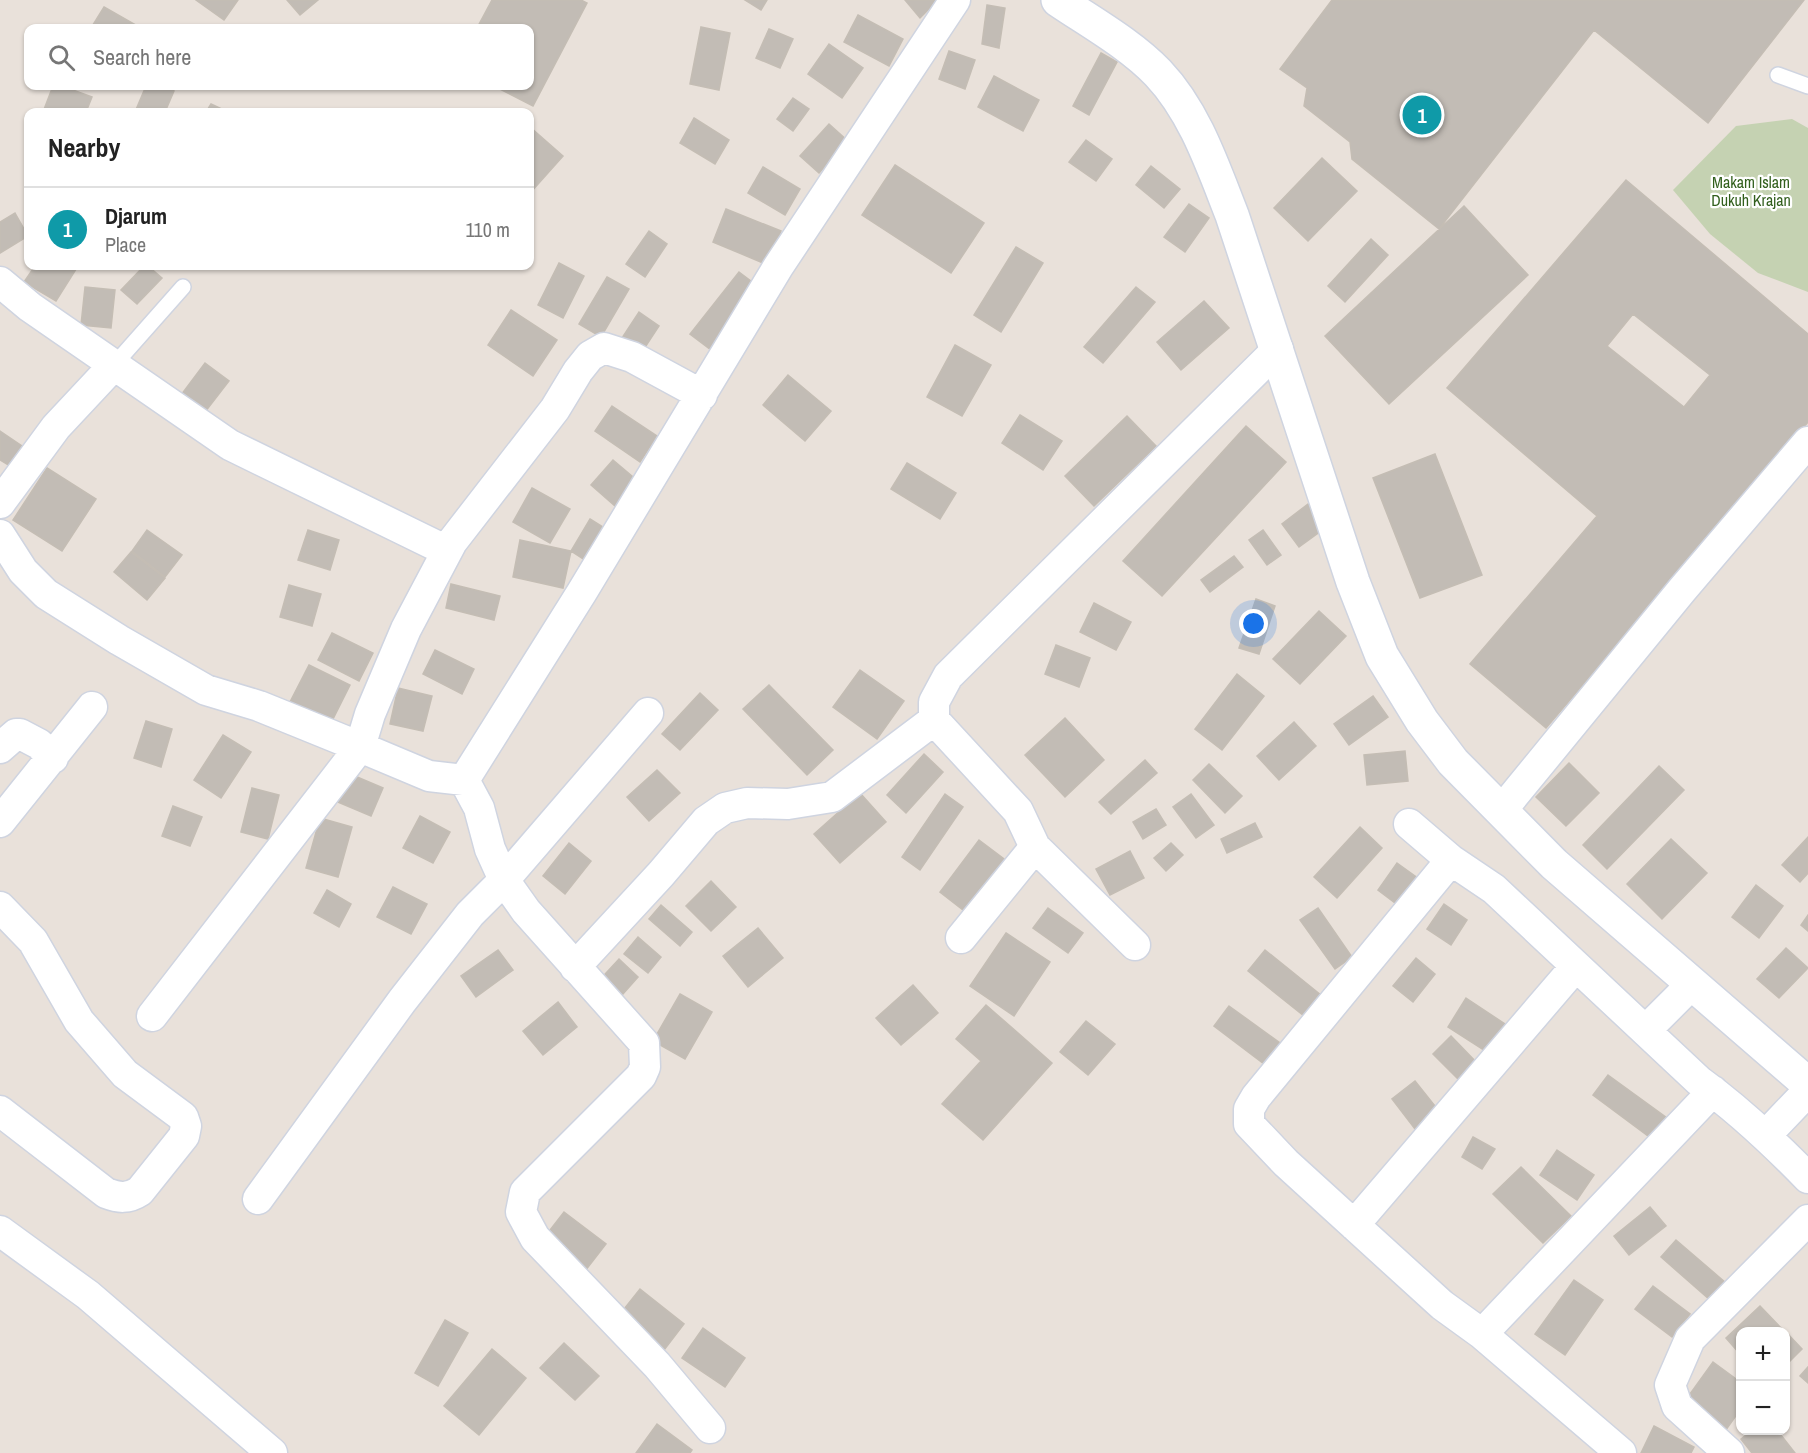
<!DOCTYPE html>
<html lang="en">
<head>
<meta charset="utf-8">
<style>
	body { margin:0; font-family:"Archivo Narrow",sans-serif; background:#f6f6f6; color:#222 }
	.controls { position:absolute; right:18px; bottom:18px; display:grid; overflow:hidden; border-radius:12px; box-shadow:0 2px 4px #0004 }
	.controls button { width:54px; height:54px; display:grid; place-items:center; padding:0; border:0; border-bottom:2px solid #e0e0e0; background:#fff; color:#222; font:30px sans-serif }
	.you { position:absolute; left:1254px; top:624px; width:21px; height:21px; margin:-15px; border:4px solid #fff; border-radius:50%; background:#1a73e8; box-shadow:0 0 0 9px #1a73e833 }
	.badge { display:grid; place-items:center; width:39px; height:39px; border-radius:50%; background:#b45309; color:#fff; font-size:20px; font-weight:700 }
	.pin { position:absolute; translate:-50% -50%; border:3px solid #fff; box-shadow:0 2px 6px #0006 }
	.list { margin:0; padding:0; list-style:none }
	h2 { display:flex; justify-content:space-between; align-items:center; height:78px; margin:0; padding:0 24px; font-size:26px }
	h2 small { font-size:20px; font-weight:400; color:#767676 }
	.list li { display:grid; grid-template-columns:39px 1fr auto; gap:18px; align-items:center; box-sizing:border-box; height:84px; padding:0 24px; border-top:2px solid #e0e0e0 }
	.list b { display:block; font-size:22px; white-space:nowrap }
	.list p { margin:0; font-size:20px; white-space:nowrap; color:#767676 }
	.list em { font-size:20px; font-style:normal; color:#767676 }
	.icon { flex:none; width:33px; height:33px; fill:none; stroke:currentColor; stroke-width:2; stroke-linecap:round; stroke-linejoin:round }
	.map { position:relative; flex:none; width:1808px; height:1453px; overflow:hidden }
	.search { position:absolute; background:#fff; box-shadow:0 2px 4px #0004; left:24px; top:24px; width:510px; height:66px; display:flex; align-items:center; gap:15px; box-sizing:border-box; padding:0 21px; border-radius:12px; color:#767676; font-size:22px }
	.panel { position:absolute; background:#fff; box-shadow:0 2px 4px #0004; left:24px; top:108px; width:510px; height:162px; border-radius:12px }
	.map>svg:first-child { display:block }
	.cemetery { fill:#c5d2b2 }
	.building { fill:#c2bcb5; stroke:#c4bdb4; stroke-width:1.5; fill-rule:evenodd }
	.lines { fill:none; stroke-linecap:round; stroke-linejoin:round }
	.lane-casing { stroke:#cfd4e0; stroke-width:18 }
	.street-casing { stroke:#cfd4e0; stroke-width:33 }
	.secondary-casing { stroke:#cfd4e0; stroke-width:36 }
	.lane { stroke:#fff; stroke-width:15 }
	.street { stroke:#fff; stroke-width:30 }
	.secondary { stroke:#fff; stroke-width:33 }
	.labels { text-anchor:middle; stroke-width:4.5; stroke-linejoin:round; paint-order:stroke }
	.park-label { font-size:16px; fill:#325f1d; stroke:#fff }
</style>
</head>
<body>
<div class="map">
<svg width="1808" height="1453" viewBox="0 0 1808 1453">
	<rect width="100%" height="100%" fill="#e9e1da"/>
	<path class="cemetery" d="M1792,119L1808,128V292L1758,273L1710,234L1673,190L1736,126Z"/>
	<path class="building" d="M196,0H238L224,20Z
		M287,0H318L300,15Z
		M492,0H581L587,3L533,106L494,86H530V28H477Z
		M745,0H767L761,10Z
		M905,0H938L920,18Z
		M1332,0H1804L1708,123L1594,30L1439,229L1352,159L1350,142L1304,106L1307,88L1280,69Z
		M987,5L1005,8L999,48L982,44Z
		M104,7L141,28H91Z
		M858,15L903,39L889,66L844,42Z
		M701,27L730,33L719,90L690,84Z
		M769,29L793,39L780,68L756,58Z
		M829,44L863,68L842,98L808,74Z
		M949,51L975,60L965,89L939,79Z
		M1101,53L1117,62L1089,115L1073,106Z
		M994,76L1039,100L1023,131L978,107Z
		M53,86H62L92,97L86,112H43Z
		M146,86H161L174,91L165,112H135Z
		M793,98L809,109L793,131L777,119Z
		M211,104L228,112H206Z
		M694,118L729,140L715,164L680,143Z
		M829,124L849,142L819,173L800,156Z
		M530,127L563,156L530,193Z
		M1086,140L1112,159L1096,181L1069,162Z
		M1322,158L1357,191L1308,241L1274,208Z
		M895,165L984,223L951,273L862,215Z
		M1151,166L1180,189L1164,208L1136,185Z
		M763,167L800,189L785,215L748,193Z
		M1626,180L1808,334V422L1546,728L1470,664L1597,516L1447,388ZM1633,314L1710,375L1684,407L1607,346Z
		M1189,204L1209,218L1185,252L1164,237Z
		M1464,206L1528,275L1389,404L1325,336Z
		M726,209L781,231L768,265L713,242Z
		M15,213L28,236L0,253V222Z
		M649,231L667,244L645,277L626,264Z
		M1371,239L1388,255L1345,302L1328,286Z
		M1016,247L1043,263L1001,332L974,315Z
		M559,263L584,276L563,318L538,305Z
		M35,266H78L56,301L24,282Z
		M144,266H148L162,278L137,304L121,290Z
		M739,272L760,288L711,350L690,334Z
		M607,277L629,289L601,337L579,324Z
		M85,287L115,290L111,328L81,325Z
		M1136,287L1155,302L1103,363L1084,347Z
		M1204,301L1229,328L1181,370L1157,342Z
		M511,310L557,340L533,376L488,345Z
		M639,312L659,326L638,358L618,344Z
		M955,345L991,365L962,416L927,397Z
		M205,363L229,381L205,412L181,395Z
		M788,375L831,411L805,441L763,405Z
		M612,406L657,436L640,462L595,431Z
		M1020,415L1062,441L1043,470L1002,443Z
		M1127,416L1156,446L1094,506L1065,476Z
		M1246,426L1286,462L1162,596L1123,561Z
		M0,431L22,446L10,466L0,460Z
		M1435,454L1482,575L1420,598L1373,478Z
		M613,460L645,487L623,513L591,485Z
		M907,463L956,493L940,519L891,489Z
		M47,468L96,499L62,551L13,520Z
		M532,488L570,509L550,543L513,522Z
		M1308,504L1325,528L1299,547L1282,524Z
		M590,519L614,534L594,566L571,551Z
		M147,530L182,555L165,577L132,551Z
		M308,530L339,540L330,570L298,560Z
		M1263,530L1281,555L1267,565L1249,540Z
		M520,540L571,551L563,588L513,577Z
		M131,552L165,578L147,600L114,572Z
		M1234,556L1243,567L1210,592L1201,580Z
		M451,584L500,596L494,620L446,608Z
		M289,585L321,594L312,626L280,617Z
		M1256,599L1275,606L1259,654L1239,648Z
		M1094,603L1131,622L1116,650L1080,632Z
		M1319,611L1346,636L1300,684L1273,659Z
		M332,633L373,653L359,681L318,660Z
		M1056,645L1090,658L1079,687L1045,674Z
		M435,650L474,669L462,694L423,674Z
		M309,665L350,685L330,725L289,704Z
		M860,670L904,701L877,739L833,707Z
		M1237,674L1264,696L1222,750L1195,729Z
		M769,685L833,750L807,775L743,709Z
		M398,688L432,696L423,731L390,724Z
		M700,693L718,710L680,750L662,734Z
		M1373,696L1388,717L1349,745L1334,724Z
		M1065,718L1104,760L1065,797L1025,755Z
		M146,721L172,729L161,767L134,758Z
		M1294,722L1316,746L1279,780L1257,756Z
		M223,735L251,752L221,798L194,780Z
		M1405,751L1408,781L1367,785L1364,755Z
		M924,754L943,772L906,813L887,795Z
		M1145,760L1157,773L1111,814L1099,802Z
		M1569,763L1599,793L1566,826L1536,797Z
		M1209,764L1242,796L1225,813L1193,780Z
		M1659,766L1684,790L1607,869L1583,845Z
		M657,770L680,793L649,821L627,797Z
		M350,774L383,788L371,816L338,802Z
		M252,788L279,795L268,839L241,832Z
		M860,793L886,822L840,863L814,834Z
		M945,794L963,807L920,870L902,857Z
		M1191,794L1214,825L1196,838L1173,807Z
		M173,806L202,817L190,846L162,836Z
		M1156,809L1166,825L1143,839L1133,822Z
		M420,816L450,832L433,863L403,848Z
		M320,818L352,827L338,877L306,868Z
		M1255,823L1262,837L1227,853L1221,839Z
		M1360,827L1382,848L1337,898L1314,877Z
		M1808,837V873L1800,882L1782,865Z
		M1671,839L1707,873L1662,919L1627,884Z
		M979,840L1012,865L972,917L940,892Z
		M569,843L591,861L565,894L543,876Z
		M1171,843L1183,855L1166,871L1154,858Z
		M1130,851L1144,878L1110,895L1096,869Z
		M1397,863L1419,879L1399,906L1378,890Z
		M711,881L736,907L711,931L686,906Z
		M1756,885L1783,906L1759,938L1732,917Z
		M393,887L427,904L411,934L377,917Z
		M327,890L351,904L339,927L314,913Z
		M1444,904L1467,920L1451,945L1427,929Z
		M661,905L692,932L680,946L649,919Z
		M1048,908L1083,933L1068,953L1033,928Z
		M1318,908L1352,957L1335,969L1300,920Z
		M1808,915V931L1801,925Z
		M758,928L783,958L748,987L723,956Z
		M1006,933L1050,962L1014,1016L970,986Z
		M638,937L661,957L648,973L624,954Z
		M1786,948L1808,968L1779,998L1757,979Z
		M498,950L513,970L476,997L461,976Z
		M1265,950L1321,995L1304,1016L1248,971Z
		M1416,958L1435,974L1413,1002L1393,986Z
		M619,959L638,977L615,1003L595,985Z
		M913,985L938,1013L901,1045L876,1018Z
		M680,994L712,1012L685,1059L653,1041Z
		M1466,998L1508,1026L1490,1054L1448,1027Z
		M558,1002L577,1027L543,1055L523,1031Z
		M986,1005L1052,1063L983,1140L942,1104L981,1061L956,1039Z
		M1229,1006L1280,1043L1264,1064L1214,1026Z
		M1086,1021L1115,1044L1088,1075L1060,1052Z
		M1451,1036L1479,1065L1461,1082L1433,1054Z
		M1608,1075L1667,1118L1652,1139L1593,1095Z
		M1415,1081L1439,1111L1415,1129L1392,1099Z
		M1473,1137L1495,1149L1482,1169L1462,1157Z
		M1557,1150L1594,1175L1577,1200L1540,1175Z
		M1521,1167L1571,1216L1543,1243L1493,1194Z
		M1650,1207L1666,1226L1629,1255L1614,1236Z
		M564,1212L606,1244L585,1271L543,1239Z
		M1676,1240L1726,1283L1710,1300L1661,1257Z
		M1574,1280L1603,1300L1565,1355L1535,1334Z
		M1653,1286L1690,1314L1672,1337L1635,1309Z
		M640,1289L684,1324L661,1354L617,1318Z
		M1760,1306L1785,1332H1740V1354L1726,1338Z
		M445,1320L468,1333L438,1386L415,1373Z
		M703,1328L745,1358L725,1387L682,1358Z
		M1786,1332L1802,1349L1786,1365Z
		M564,1343L599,1376L575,1400L540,1368Z
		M492,1349L526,1378L479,1435L444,1406Z
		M1713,1362L1740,1382V1410L1723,1434L1682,1405Z
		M1808,1367V1383L1800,1376Z
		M657,1424L692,1450L690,1453H636Z
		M1654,1426L1694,1447L1691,1453H1641Z
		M1752,1430H1777L1795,1453H1752L1741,1439Z"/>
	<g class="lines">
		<defs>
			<path id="lane" d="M1778,75L1808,86
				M114,365L183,287"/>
			<path id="street" d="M0,282L30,307L114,365L56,427L0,503
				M114,365L230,445L447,551
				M0,535L23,571L46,594L119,640L206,690L259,706L360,747L152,1016
				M0,748L16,734H20L39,744L53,758
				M464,780L429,776L360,747L370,714L406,629L452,542L555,409L578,371L590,356L604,348L632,357L702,395
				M1501,811L1682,590L1808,442
				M0,822L92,707
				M1409,824L1451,860
				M1035,847L1135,945
				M0,907L33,941L79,1021L125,1074L183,1117L186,1126L184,1136L140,1191C128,1199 119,1198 106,1193L0,1111
				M961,938L1035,847L1018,811L934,720V702L948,676L1278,349
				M575,967L661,874L706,821L725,808L747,803L788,804L832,797L934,720
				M1646,1030L1691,985
				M1713,1091L1482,1334L1442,1305L1286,1163L1249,1124V1109L1256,1097L1451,860L1494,889L1699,1081C1739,1110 1774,1143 1808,1178
				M1766,1135L1808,1091
				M258,1199L402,1001L470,914L504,880L648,713
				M1354,1225L1576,966
				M0,1231L88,1295L272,1453
				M1482,1334L1621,1453
				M710,1428L657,1365L535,1238L521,1212L525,1192L641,1076L645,1067L644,1043L526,911L504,880L490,849L479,808L464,780L582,592L778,267L955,0
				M1729,1453L1677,1406L1670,1385L1690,1339L1808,1220"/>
			<path id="secondary" d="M1058,0C1092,23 1130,44 1158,73C1195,112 1213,167 1232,215L1353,582L1382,656L1422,721L1453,762L1554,864L1808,1084"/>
		</defs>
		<use href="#lane" class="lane-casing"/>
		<use href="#street" class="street-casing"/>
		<use href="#secondary" class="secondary-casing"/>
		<use href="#lane" class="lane"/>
		<use href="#street" class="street"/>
		<use href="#secondary" class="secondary"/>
	</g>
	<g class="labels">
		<g class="park-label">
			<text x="1751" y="188">Makam Islam<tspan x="1751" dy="18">Dukuh Krajan</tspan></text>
		</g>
	</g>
</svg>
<div class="controls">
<button>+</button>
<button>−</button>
</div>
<div class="you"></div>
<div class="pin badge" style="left:1422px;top:115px;background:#0f9aa8">1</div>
<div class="search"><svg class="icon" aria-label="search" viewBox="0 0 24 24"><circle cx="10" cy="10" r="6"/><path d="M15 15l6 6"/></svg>Search here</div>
<section class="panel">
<h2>Nearby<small></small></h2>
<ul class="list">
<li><span class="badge" style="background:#0f9aa8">1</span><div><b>Djarum</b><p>Place</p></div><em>110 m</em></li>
</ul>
</section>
</div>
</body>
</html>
